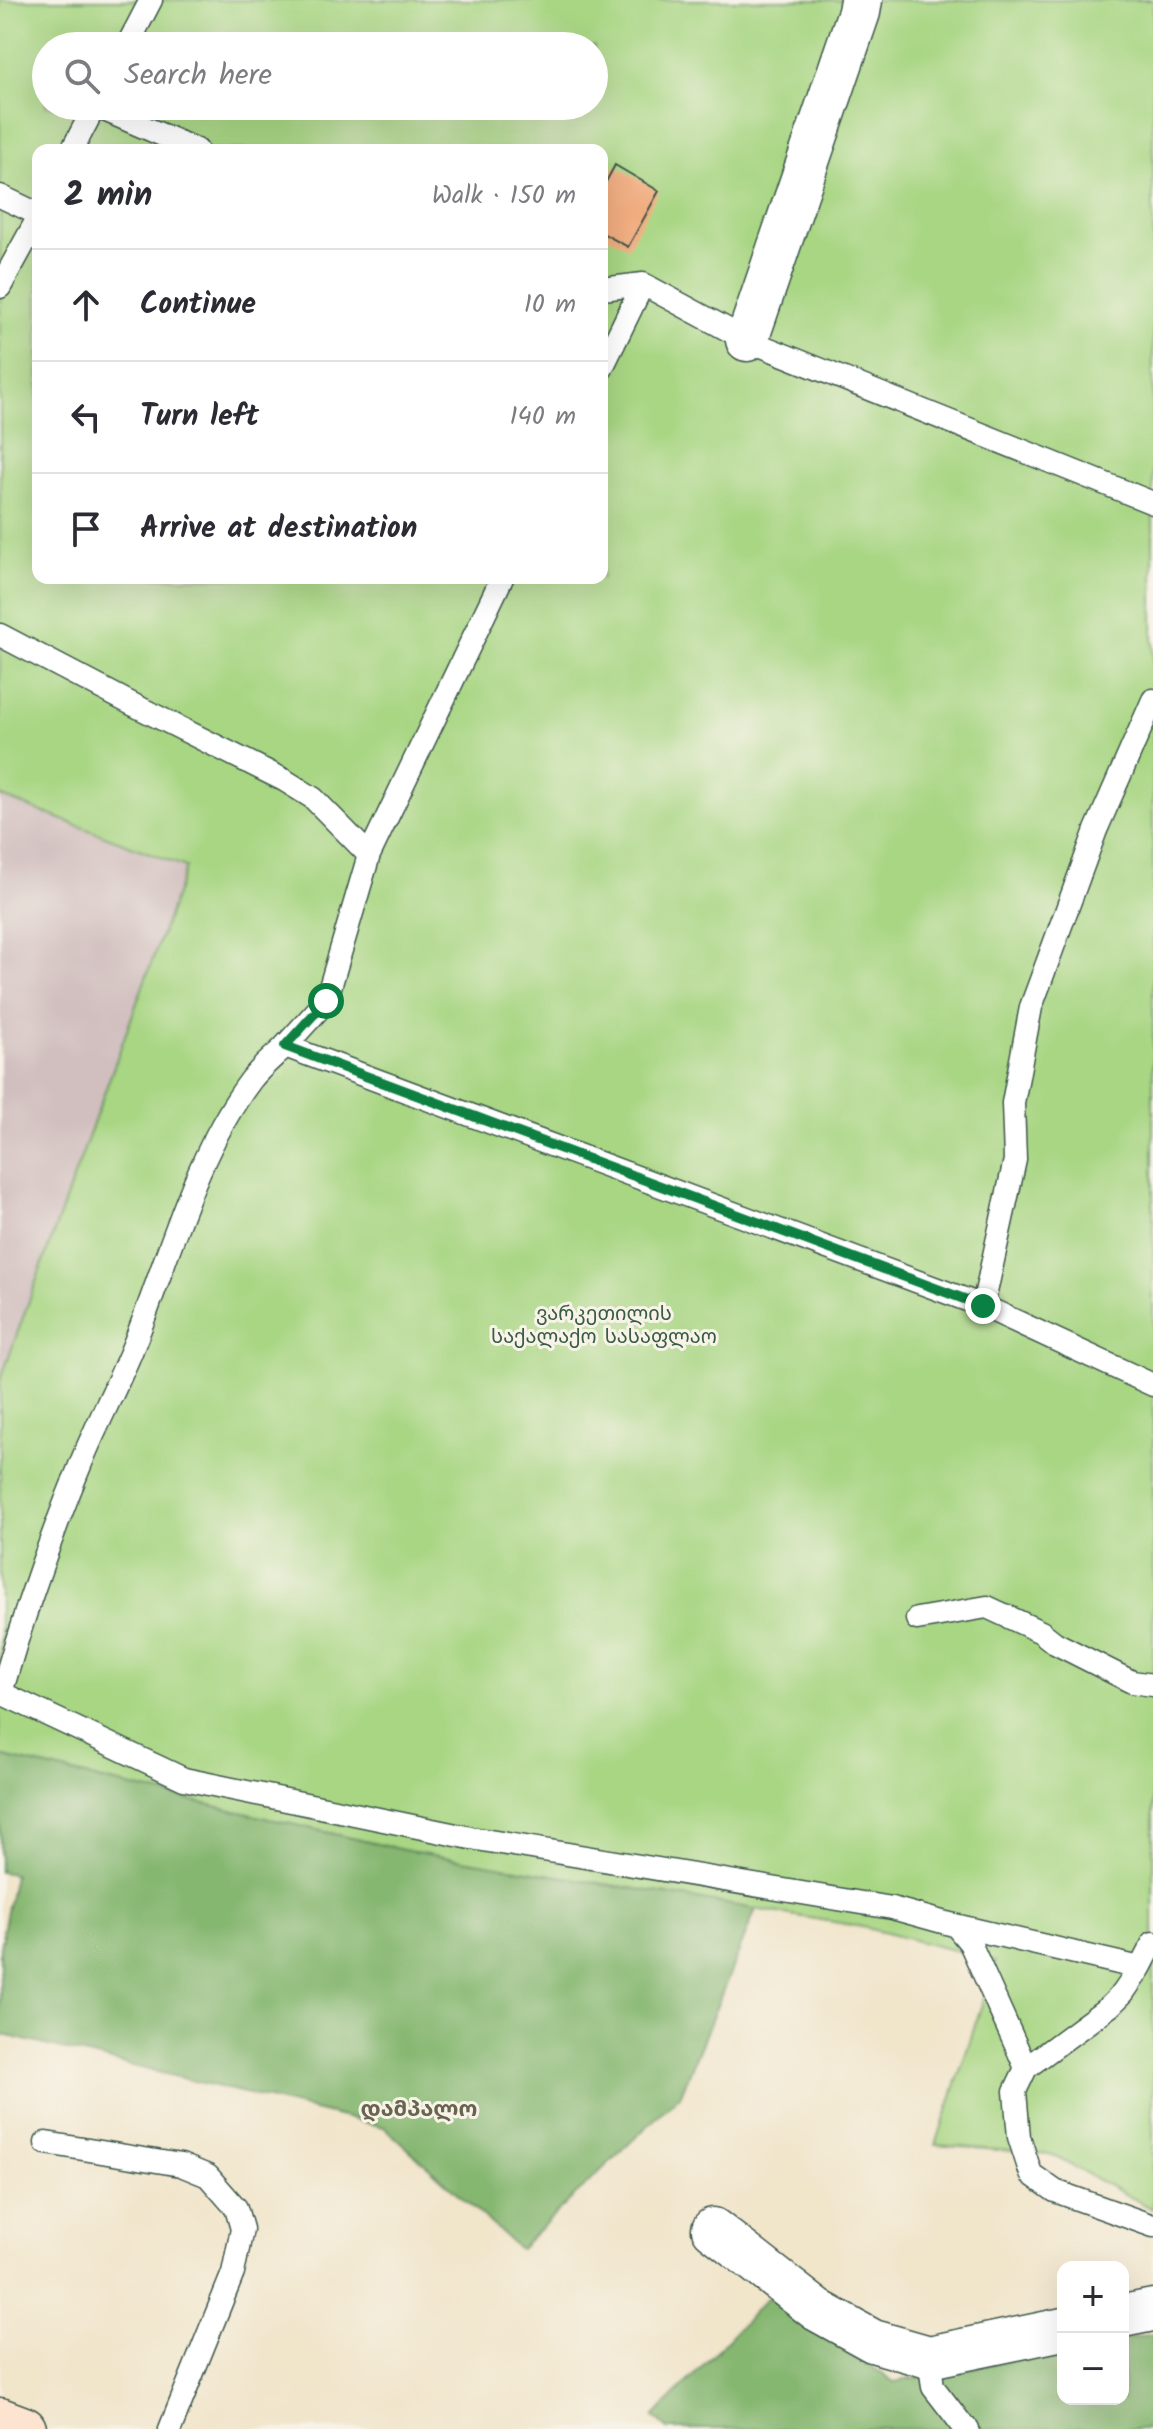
<!DOCTYPE html>
<html lang="en">
<head>
<meta charset="utf-8">
<style>
	body { margin:0; font-family:Kalam,"Noto Sans Georgian",sans-serif; background:#f2f2f3; color:#2b2b33 }
	.controls { position:absolute; right:24px; bottom:24px; display:grid; overflow:hidden; border-radius:16px; box-shadow:0 8px 32px #0002 }
	.controls button { width:72px; height:72px; display:grid; place-items:center; padding:0; border:0; border-bottom:2px solid #e1e1e2; background:#fff; color:#2b2b33; font:40px sans-serif }
	.stop { position:absolute; width:24px; height:24px; margin:-18px; border:6px solid #0b8043; border-radius:50%; background:#fff }
	.stop.end { background:#0b8043; border-color:#fff; box-shadow:0 2px 8px #0008 }
	.list { margin:0; padding:0; list-style:none }
	h2 { display:flex; justify-content:space-between; align-items:center; height:104px; margin:0; padding:0 32px; font-size:34px }
	h2 small { font-size:26px; font-weight:400; color:#7c7c81 }
	.list li { display:grid; grid-template-columns:52px 1fr auto; gap:24px; align-items:center; box-sizing:border-box; height:112px; padding:0 32px; border-top:2px solid #e1e1e2 }
	.list b { display:block; font-size:30px; white-space:nowrap }
	.list em { font-size:26px; font-style:normal; color:#7c7c81 }
	.icon { flex:none; width:44px; height:44px; fill:none; stroke:currentColor; stroke-width:2; stroke-linecap:round; stroke-linejoin:round }
	.map { position:relative; flex:none; width:1153px; height:2429px; overflow:hidden }
	.search { position:absolute; background:#fff; box-shadow:0 8px 32px #0002; left:32px; top:32px; width:576px; height:88px; display:flex; align-items:center; gap:20px; box-sizing:border-box; padding:0 28px; border-radius:44px; color:#7c7c81; font-size:30px }
	.panel { position:absolute; background:#fff; box-shadow:0 8px 32px #0002; left:32px; top:144px; width:576px; height:440px; border-radius:16px }
	.map>svg:first-child { display:block }
	.industrial { fill:#d1bfbf }
	.green { fill:#a8d683; stroke:#648a5c; stroke-width:2; fill-rule:evenodd }
	.forest { fill:#86b771; stroke:#527a52; stroke-width:2 }
	.building { fill:#f1ac7f }
	.lines { fill:none; stroke-linecap:round; stroke-linejoin:round }
	.service-casing { stroke:#3e564a; stroke-width:25 }
	.minor-casing { stroke:#3e564a; stroke-width:45 }
	.secondary-casing { stroke:#3e564a; stroke-width:47 }
	.service { stroke:#fff; stroke-width:22 }
	.minor { stroke:#fff; stroke-width:42 }
	.secondary { stroke:#fde4d1; stroke-width:44 }
	.route { stroke:#0b8043; stroke-width:10 }
	.labels { text-anchor:middle; stroke-width:6; stroke-linejoin:round; paint-order:stroke }
	.park-label { font-size:20px; fill:#3a5c44; stroke:#f7f3e8 }
	.neighbourhood-label { font-size:22px; font-weight:bold; fill:#68644e; stroke:#f7f3e8 }
</style>
</head>
<body>
<div class="map">
<svg width="1153" height="2429" viewBox="0 0 1153 2429">
	<rect width="100%" height="100%" fill="#f7f3e8"/>
	<filter id="ink" filterUnits="userSpaceOnUse"><feTurbulence type="fractalNoise" baseFrequency=".0125" numOctaves="2"/><feDisplacementMap in="SourceGraphic" scale="16" xChannelSelector="R" yChannelSelector="G"/><feConvolveMatrix kernelMatrix="1 2 1 2 8 2 1 2 1" color-interpolation-filters="sRGB"/></filter>
	<filter id="wash" filterUnits="userSpaceOnUse"><feTurbulence type="fractalNoise" baseFrequency=".006" numOctaves="4" result="noise"/><feDisplacementMap in="SourceGraphic" scale="32" xChannelSelector="R" yChannelSelector="G"/><feGaussianBlur stdDeviation="1.8" result="paint"/><feColorMatrix in="noise" values="0 0 0 0 0 0 0 0 0 0 0 0 0 0 0 0 0 1.4 0 .05"/><feComposite in="paint" operator="in"/></filter>
	<g filter="url(#wash)">
		<rect width="100%" height="100%" fill="#f1e5ca"/>
		<path class="industrial" d="M0,796L187,866L0,1381Z"/>
		<path class="green" d="M0,0H1153V2209L1050,2154L936,2145L996,1961L858,1926L423,1855L0,1756V1381L186,867L0,796ZM46,46H594V106H46ZM38,150H602V578H38Z"/>
		<path class="forest" d="M0,1756L403,1850L756,1909L681,2094L519,2249L384,2127L0,2034V1948L14,1874L0,1872Z
			M769,2296L894,2382L1063,2351V2399H1123V2340L1153,2334V2429H668L654,2417Z"/>
		<g id="blocks">
			<path class="building" d="M615,165L659,191L628,247L602,233V189Z"/>
		</g>
	</g>
	<g filter="url(#ink)">
		<use href="#blocks" fill-opacity="0" stroke="#3e564a" stroke-width="2"/>
		<g class="lines">
			<defs>
				<path id="service" d="M127,46L151,0
					M95,106L197,150
					M72,150L95,106
					M0,196L38,214
					M0,287L38,218
					M602,289L643,284
					M602,368L643,284L747,340L1153,503
					M502,578L369,855L326,1001L285,1046L983,1306L1153,1385
					M0,635L126,701L284,780L313,798L369,855
					M285,1046C274,1057 261,1067 251,1080C193,1157 167,1264 131,1352C116,1388 98,1422 83,1458C51,1535 24,1613 1,1693L184,1779L471,1838L892,1908L946,1923L1140,1968L1153,1943
					M983,1306L1015,1160L1013,1103L1031,1007L1096,830L1153,700
					M917,1619L987,1607L1041,1632L1055,1643L1132,1682L1153,1685
					M955,1925L970,1943L1026,2068
					M1140,1968L1123,1993L1110,2006L1026,2068L1015,2091L1019,2137L1031,2174L1055,2191L1153,2226
					M46,2143L181,2165L208,2176L236,2208L242,2229L233,2273L170,2429
					M929,2357L933,2387L964,2427L968,2429"/>
				<path id="minor" d="M747,340L859,12L861,0
					M713,2229L817,2310L873,2341L929,2357L1063,2329
					M1123,2316L1153,2310"/>
				<path id="secondary" d="M0,2420L24,2429"/>
			</defs>
			<use href="#service" class="service-casing"/>
			<use href="#minor" class="minor-casing"/>
			<use href="#secondary" class="secondary-casing"/>
			<use href="#service" class="service"/>
			<use href="#minor" class="minor"/>
			<use href="#secondary" class="secondary"/>
		</g>
	</g>
	<g class="lines" filter="url(#ink)">
		<path class="route" d="M326,1001L285,1046L983,1306"/>
	</g>
	<g class="labels">
		<g class="park-label">
			<text x="604" y="1320">ვარკეთილის<tspan x="604" dy="23">საქალაქო სასაფლაო</tspan></text>
		</g>
		<g class="neighbourhood-label">
			<text x="419" y="2116">დამპალო</text>
		</g>
	</g>
</svg>
<div class="controls">
<button>+</button>
<button>−</button>
</div>
<div class="stop" style="left:326px;top:1001px"></div>
<div class="stop end" style="left:983px;top:1306px"></div>
<div class="search"><svg class="icon" aria-label="search" viewBox="0 0 24 24"><circle cx="10" cy="10" r="6"/><path d="M15 15l6 6"/></svg>Search here</div>
<section class="panel">
<h2>2 min<small>Walk · 150 m</small></h2>
<ul class="list">
<li><svg class="icon" aria-label="ahead" viewBox="0 0 24 24"><path d="M12 20V5M6 11l6-6 6 6"/></svg><div><b>Continue</b></div><em>10 m</em></li>
<li><svg class="icon" aria-label="left" viewBox="0 0 24 24"><path d="M17 20v-9H6M10 6l-5 5 5 5"/></svg><div><b>Turn left</b></div><em>140 m</em></li>
<li><svg class="icon" aria-label="arrive" viewBox="0 0 24 24"><path d="M6 21V4h12l-3 4 3 4H6"/></svg><div><b>Arrive at destination</b></div></li>
</ul>
</section>
</div>
</body>
</html>
